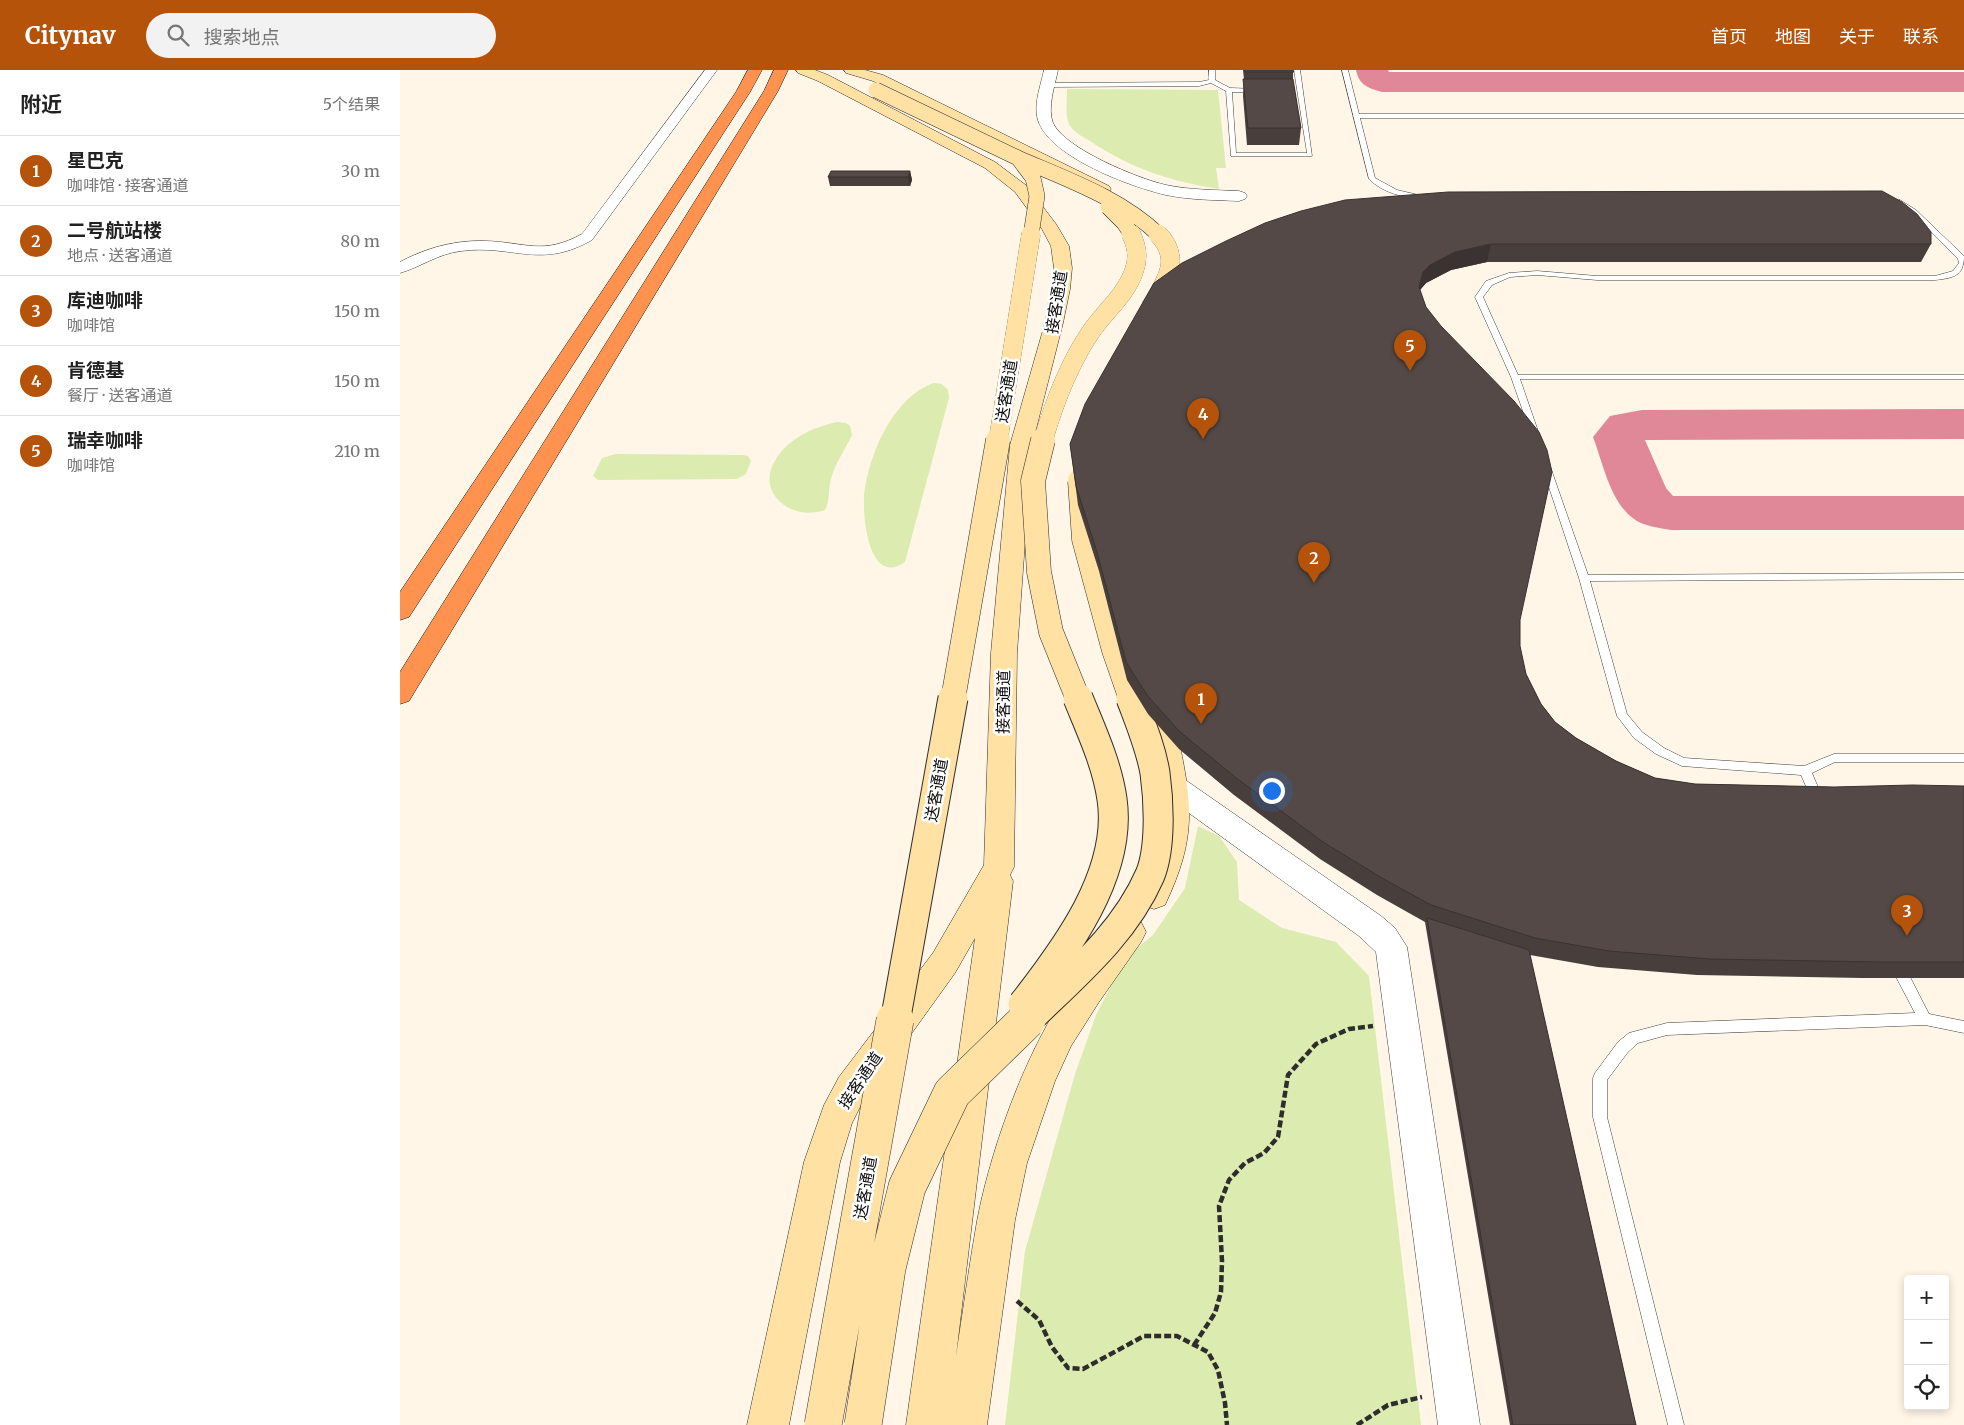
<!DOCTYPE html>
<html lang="zh">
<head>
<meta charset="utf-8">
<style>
	body { margin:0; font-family:Merriweather,"Noto Sans SC",serif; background:#f2f2f2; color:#222 }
	.controls { position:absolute; right:15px; bottom:15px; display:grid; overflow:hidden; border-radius:5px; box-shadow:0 2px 8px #0003 }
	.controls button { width:45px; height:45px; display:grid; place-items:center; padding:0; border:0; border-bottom:1px solid #e0e0e0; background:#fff; color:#222; font:25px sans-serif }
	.you { position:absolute; left:871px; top:720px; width:18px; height:18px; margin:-12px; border:4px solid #fff; border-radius:50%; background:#1a73e8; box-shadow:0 0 0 8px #1a73e833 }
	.badge { display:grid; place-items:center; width:32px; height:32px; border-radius:50%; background:#b45309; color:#fff; font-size:16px; font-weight:700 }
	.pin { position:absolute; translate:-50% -41px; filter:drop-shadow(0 1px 2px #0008) }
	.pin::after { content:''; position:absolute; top:26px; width:18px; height:15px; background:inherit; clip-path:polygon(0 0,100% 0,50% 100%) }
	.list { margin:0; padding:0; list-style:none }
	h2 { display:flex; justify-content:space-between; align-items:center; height:65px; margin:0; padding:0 20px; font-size:21px }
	h2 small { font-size:16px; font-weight:400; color:#767676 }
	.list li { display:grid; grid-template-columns:32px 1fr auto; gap:15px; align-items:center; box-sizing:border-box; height:70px; padding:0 20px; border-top:1px solid #e0e0e0 }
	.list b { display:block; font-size:19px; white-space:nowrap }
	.list p { margin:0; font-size:16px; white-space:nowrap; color:#767676 }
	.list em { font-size:16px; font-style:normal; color:#767676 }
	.icon { flex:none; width:28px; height:28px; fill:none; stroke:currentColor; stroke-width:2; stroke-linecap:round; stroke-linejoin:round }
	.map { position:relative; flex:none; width:1564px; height:1355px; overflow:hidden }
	header { display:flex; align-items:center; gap:30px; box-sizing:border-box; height:70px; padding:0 25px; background:#b45309; color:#fff }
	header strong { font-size:24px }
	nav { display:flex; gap:28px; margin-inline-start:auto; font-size:18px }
	.search { width:350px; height:45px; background:#f2f2f2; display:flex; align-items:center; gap:12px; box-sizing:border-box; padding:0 18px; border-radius:28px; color:#767676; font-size:19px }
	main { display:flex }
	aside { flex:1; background:#fff }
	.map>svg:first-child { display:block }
	.green { fill:#dcebb0 }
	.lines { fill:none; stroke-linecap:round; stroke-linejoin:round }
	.taxiway { fill:#e18898; fill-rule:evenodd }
	.service-casing { stroke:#3e3e3e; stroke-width:1 }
	.minor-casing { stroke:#3e3e3e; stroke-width:1 }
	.tertiary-casing { stroke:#3e3e3e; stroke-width:1 }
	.secondary-casing { stroke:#2d2d2d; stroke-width:1 }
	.trunk-casing { stroke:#1c1c1c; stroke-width:1 }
	.path { stroke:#2d2d2d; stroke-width:4.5; stroke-dasharray:7 3; stroke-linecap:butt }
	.service { fill:#fff; fill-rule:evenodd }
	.minor { fill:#fff; fill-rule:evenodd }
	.tertiary { fill:#fff; fill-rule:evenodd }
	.secondary { fill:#ffe1a3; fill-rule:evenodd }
	.trunk { fill:#ff924f; fill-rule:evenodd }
	.secondary-bridge-far4-casing { stroke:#2d2d2d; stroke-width:16; stroke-linecap:butt }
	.secondary-bridge-far3-casing { stroke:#2d2d2d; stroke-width:19; stroke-linecap:butt }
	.secondary-bridge-far2-casing { stroke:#2d2d2d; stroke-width:25; stroke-linecap:butt }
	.secondary-bridge-far1-casing { stroke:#2d2d2d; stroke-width:31; stroke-linecap:butt }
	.secondary-bridge-casing { stroke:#2d2d2d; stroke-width:38; stroke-linecap:butt }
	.secondary-bridge-far4 { stroke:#ffe1a3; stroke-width:15 }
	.secondary-bridge-far3 { stroke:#ffe1a3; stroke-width:19 }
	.secondary-bridge-far2 { stroke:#ffe1a3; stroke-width:24 }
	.secondary-bridge-far1 { stroke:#ffe1a3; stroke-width:29 }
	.secondary-bridge { stroke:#ffe1a3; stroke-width:37 }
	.wall { fill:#483f3c }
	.shaded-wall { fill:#3b3331 }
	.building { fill:#544946; stroke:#3b3331 }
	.labels { text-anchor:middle; stroke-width:5; stroke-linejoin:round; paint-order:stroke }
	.street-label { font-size:16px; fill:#0b0b0b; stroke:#fff }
</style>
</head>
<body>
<header>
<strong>Citynav</strong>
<div class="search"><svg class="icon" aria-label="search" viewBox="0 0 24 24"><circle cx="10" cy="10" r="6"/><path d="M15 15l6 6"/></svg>搜索地点</div>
<nav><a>首页</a><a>地图</a><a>关于</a><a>联系</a></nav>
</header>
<main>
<aside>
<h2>附近<small>5个结果</small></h2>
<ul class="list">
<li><span class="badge">1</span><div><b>星巴克</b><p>咖啡馆 · 接客通道</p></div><em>30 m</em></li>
<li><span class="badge">2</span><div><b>二号航站楼</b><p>地点 · 送客通道</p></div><em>80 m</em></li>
<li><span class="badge">3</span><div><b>库迪咖啡</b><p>咖啡馆</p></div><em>150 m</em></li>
<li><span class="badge">4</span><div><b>肯德基</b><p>餐厅 · 送客通道</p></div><em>150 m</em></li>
<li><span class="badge">5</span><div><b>瑞幸咖啡</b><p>咖啡馆</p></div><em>210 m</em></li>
</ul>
</aside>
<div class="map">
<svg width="1564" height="1355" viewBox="0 0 1564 1355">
	<rect width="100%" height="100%" fill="#fff6e8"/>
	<path class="green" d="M667,19L818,20L826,98H816L819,119C772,112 730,98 690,71C683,67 673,62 669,54C665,45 667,29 667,19Z
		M534,313L542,314L548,320L549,328L505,492C469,517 463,449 464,428C467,388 493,326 534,313Z
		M437,352L446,353L450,356L452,365C445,380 435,393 431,409C428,419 430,432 425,440C392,452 354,423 376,389C389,368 414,357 437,352Z
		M216,384L343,385L348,386L351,391L346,404L337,409L198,410L193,406L202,388Z
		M798,756L819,766L837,792L839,830L882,858L936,872L969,906L1021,1355H605L625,1181L675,1004L696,945L726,887L753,865L785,818Z"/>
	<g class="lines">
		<path class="taxiway" d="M956,0H988L989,2H1564V22H982C968,18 959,15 956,0Z
			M1564,339V369L1245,370L1266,418L1273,426H1564V460H1271C1260,458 1243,456 1234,449C1210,432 1203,393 1193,367L1210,346L1242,340Z"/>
		<defs>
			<path id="service" d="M809,0H815V10L830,18L858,19L861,21L858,23L832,22L836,83H907L894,0H900L912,86H831L826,21L811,13L799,16L648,17L645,15L648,13L799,12L809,10Z
				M942,0H948L959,44H1564V48H960L975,108L997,120L1023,126V128L1021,129C1002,127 983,123 969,109Z
				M1500,130L1516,140L1564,186C1564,207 1552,208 1535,210H1197L1137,205L1110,207L1092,215L1083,227L1118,305H1564V309H1120L1139,364L1135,367L1131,364L1111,307L1075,227L1086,211L1109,203L1137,201L1197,206H1535L1553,201L1559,193L1558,189L1512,142L1498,133V131Z
				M1146,393L1150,396L1188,505L1564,503V509L1190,511L1227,644L1242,662L1264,678L1284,688L1404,696L1434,684H1564V692H1435L1412,703L1423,729L1421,732H1413L1401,705L1282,696L1256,684L1234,668L1217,646L1179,508L1142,396Z
				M1503,901L1508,903L1529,944L1564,951V963L1525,955L1267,965L1238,973L1228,982L1207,1010V1047L1284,1355H1268L1193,1047V1008L1195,1003L1218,972L1229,963L1267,953L1515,943L1496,907L1498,903Z"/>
			<path id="minor" d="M305,0H317L192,170C140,200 113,174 61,181C37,184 21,197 0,203V192C26,178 55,170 85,171C126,172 142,186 182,164Z"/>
			<path id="tertiary" d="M644,0H658C655,15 647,38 653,53C665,79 739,109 766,115C790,120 815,120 839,121L845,123L847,126L845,129L839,131C815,130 790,130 766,125C731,117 653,88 639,53C632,37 641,15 644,0Z
				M774,706L784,709L981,846L995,858L1007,877L1080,1355H1038L976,882L959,866L764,725L760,717L764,709Z"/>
			<path id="secondary" d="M396,0H415L428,5L595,92L627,116L656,154L669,176L672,198L670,219L663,253L632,375L617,583L614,797L610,805L613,811L556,1286C563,1241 569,1196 577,1151C589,1088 616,1011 647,955C666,918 694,885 719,852L730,848L741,852L746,862L741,872L699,932L671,976L655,1011L627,1093L615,1150L587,1355H506L575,868L555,903L463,1031L452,1053L440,1092L389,1355H347L404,1092L424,1035L439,1007L533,883L584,795L591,583L610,375L645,253L654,198L651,176L642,159L615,122L585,98L418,11L398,3Z
				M444,0H465L483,5L709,116L711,119L709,122H697L473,11L446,3Z
				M763,651L773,654L777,661C792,734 798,765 765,835L754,839L743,835L739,826C769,762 762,728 749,661L753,654Z"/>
			<path id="trunk" d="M348,0H362L350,22L9,547L0,550V522L336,22Z
				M374,0H388L378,21L9,631L0,634V602L364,21Z"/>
		</defs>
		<use href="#service" class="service-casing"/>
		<use href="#minor" class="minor-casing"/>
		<use href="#tertiary" class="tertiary-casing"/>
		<use href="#secondary" class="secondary-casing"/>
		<use href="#trunk" class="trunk-casing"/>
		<path class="path" d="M617,1231L639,1250L652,1277L668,1298L683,1299L744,1266H777L808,1282L818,1300L825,1333L827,1355
			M794,1275L815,1243L821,1222L822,1191L819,1136L829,1110L845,1093L864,1083L878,1067L888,1005L916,974L949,959L973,956
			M957,1355L988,1335L1022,1327"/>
		<use href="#service" class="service"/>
		<use href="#minor" class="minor"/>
		<use href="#tertiary" class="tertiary"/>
		<use href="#secondary" class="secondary"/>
		<use href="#trunk" class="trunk"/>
		<defs>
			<path id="secondary-bridge-far4" d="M476,20L618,88L633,108L637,126L631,165
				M618,88C666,109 721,128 759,165
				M708,137L724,153L732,165"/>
			<path id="secondary-bridge-far3" d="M750,238C765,213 783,189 758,164
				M598,371L631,164
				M643,371C654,333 668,296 690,263C704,242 726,225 734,201C739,188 737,176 731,164"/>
			<path id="secondary-bridge-far2" d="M643,370L633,411L639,502L651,562L678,629
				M680,411L684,469L714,580L731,629
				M553,629L598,370"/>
			<path id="secondary-bridge-far1" d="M623,934C666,879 723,803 712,729C707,694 691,660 678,628
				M495,952L553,628
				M626,952C672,907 724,865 750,805C761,778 759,732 755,703C751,678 740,652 731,628"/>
			<path id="secondary-bridge" d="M423,1355L495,950
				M463,1355L487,1198L507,1117L552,1023L627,950"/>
		</defs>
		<use href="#secondary-bridge-far4" class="secondary-bridge-far4-casing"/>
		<use href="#secondary-bridge-far3" class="secondary-bridge-far3-casing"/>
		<use href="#secondary-bridge-far2" class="secondary-bridge-far2-casing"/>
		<use href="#secondary-bridge-far1" class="secondary-bridge-far1-casing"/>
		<use href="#secondary-bridge" class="secondary-bridge-casing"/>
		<use href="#secondary-bridge-far4" class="secondary-bridge-far4"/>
		<use href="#secondary-bridge-far3" class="secondary-bridge-far3"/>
		<use href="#secondary-bridge-far2" class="secondary-bridge-far2"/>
		<use href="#secondary-bridge-far1" class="secondary-bridge-far1"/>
		<use href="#secondary-bridge" class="secondary-bridge"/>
	</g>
	<path class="wall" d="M843,0H893V11L901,58L899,75H847L843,26L844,9Z
		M510,101L512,110L510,116H430L428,107Z
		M826,171L1531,174L1521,192H1087L1051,200L1026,213L1020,220L1120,550V576L1126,604L1141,634L1155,652L1176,668L1216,691L1255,708L1295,714L1434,717L1564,716V908H1462L1297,905L1198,897L1130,885L1236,1355H1110L1025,852L977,825L920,789L834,725L779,679L748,644L727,610L699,501L678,435L670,374Z"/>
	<path class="shaded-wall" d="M510,101L512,110L510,116L508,107Z
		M1091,174L1087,192L1051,200L1026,213L1020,220L1019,217L1023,202L1030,195L1055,182Z"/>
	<path class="building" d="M845,0H893L894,2H845Z
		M843,9H893L901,58H848Z
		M431,101H510L508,107H428Z
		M1482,121L1502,132L1517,144L1531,162V174H1091L1055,182L1030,195L1023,202L1019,217L1026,237L1041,256L1114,331L1139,362L1147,380L1152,402L1120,550V576L1126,604L1141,634L1155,652L1176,668L1216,691L1255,708L1295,714L1434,717L1512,715L1564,716V892H1479L1310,889L1209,881L1135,868L1031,835L982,808L923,772L835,707L779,661L747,625L726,592L697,482L676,416L670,374L685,334L754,213L782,193L826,171L865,153L901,141L945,130L1048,122Z
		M1027,848L1129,880L1236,1355H1113Z"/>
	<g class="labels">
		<g class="street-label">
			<text transform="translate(656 232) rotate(-81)" y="6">接客通道</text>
			<text transform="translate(606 321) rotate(-81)" y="6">送客通道</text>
			<text transform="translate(603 632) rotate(-89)" y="6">接客通道</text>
			<text transform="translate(536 720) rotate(-80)" y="6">送客通道</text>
			<text transform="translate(460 1010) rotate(-56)" y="6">接客通道</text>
			<text transform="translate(465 1118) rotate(-80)" y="6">送客通道</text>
		</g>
	</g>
</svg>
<div class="controls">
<button>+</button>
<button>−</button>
<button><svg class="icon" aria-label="locate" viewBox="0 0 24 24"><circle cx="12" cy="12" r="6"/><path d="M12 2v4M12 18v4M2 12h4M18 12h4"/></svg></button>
</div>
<div class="you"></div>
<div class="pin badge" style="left:801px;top:654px">1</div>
<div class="pin badge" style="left:914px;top:513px">2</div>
<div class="pin badge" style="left:1507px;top:866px">3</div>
<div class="pin badge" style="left:803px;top:369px">4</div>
<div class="pin badge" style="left:1010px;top:301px">5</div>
</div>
</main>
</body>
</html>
